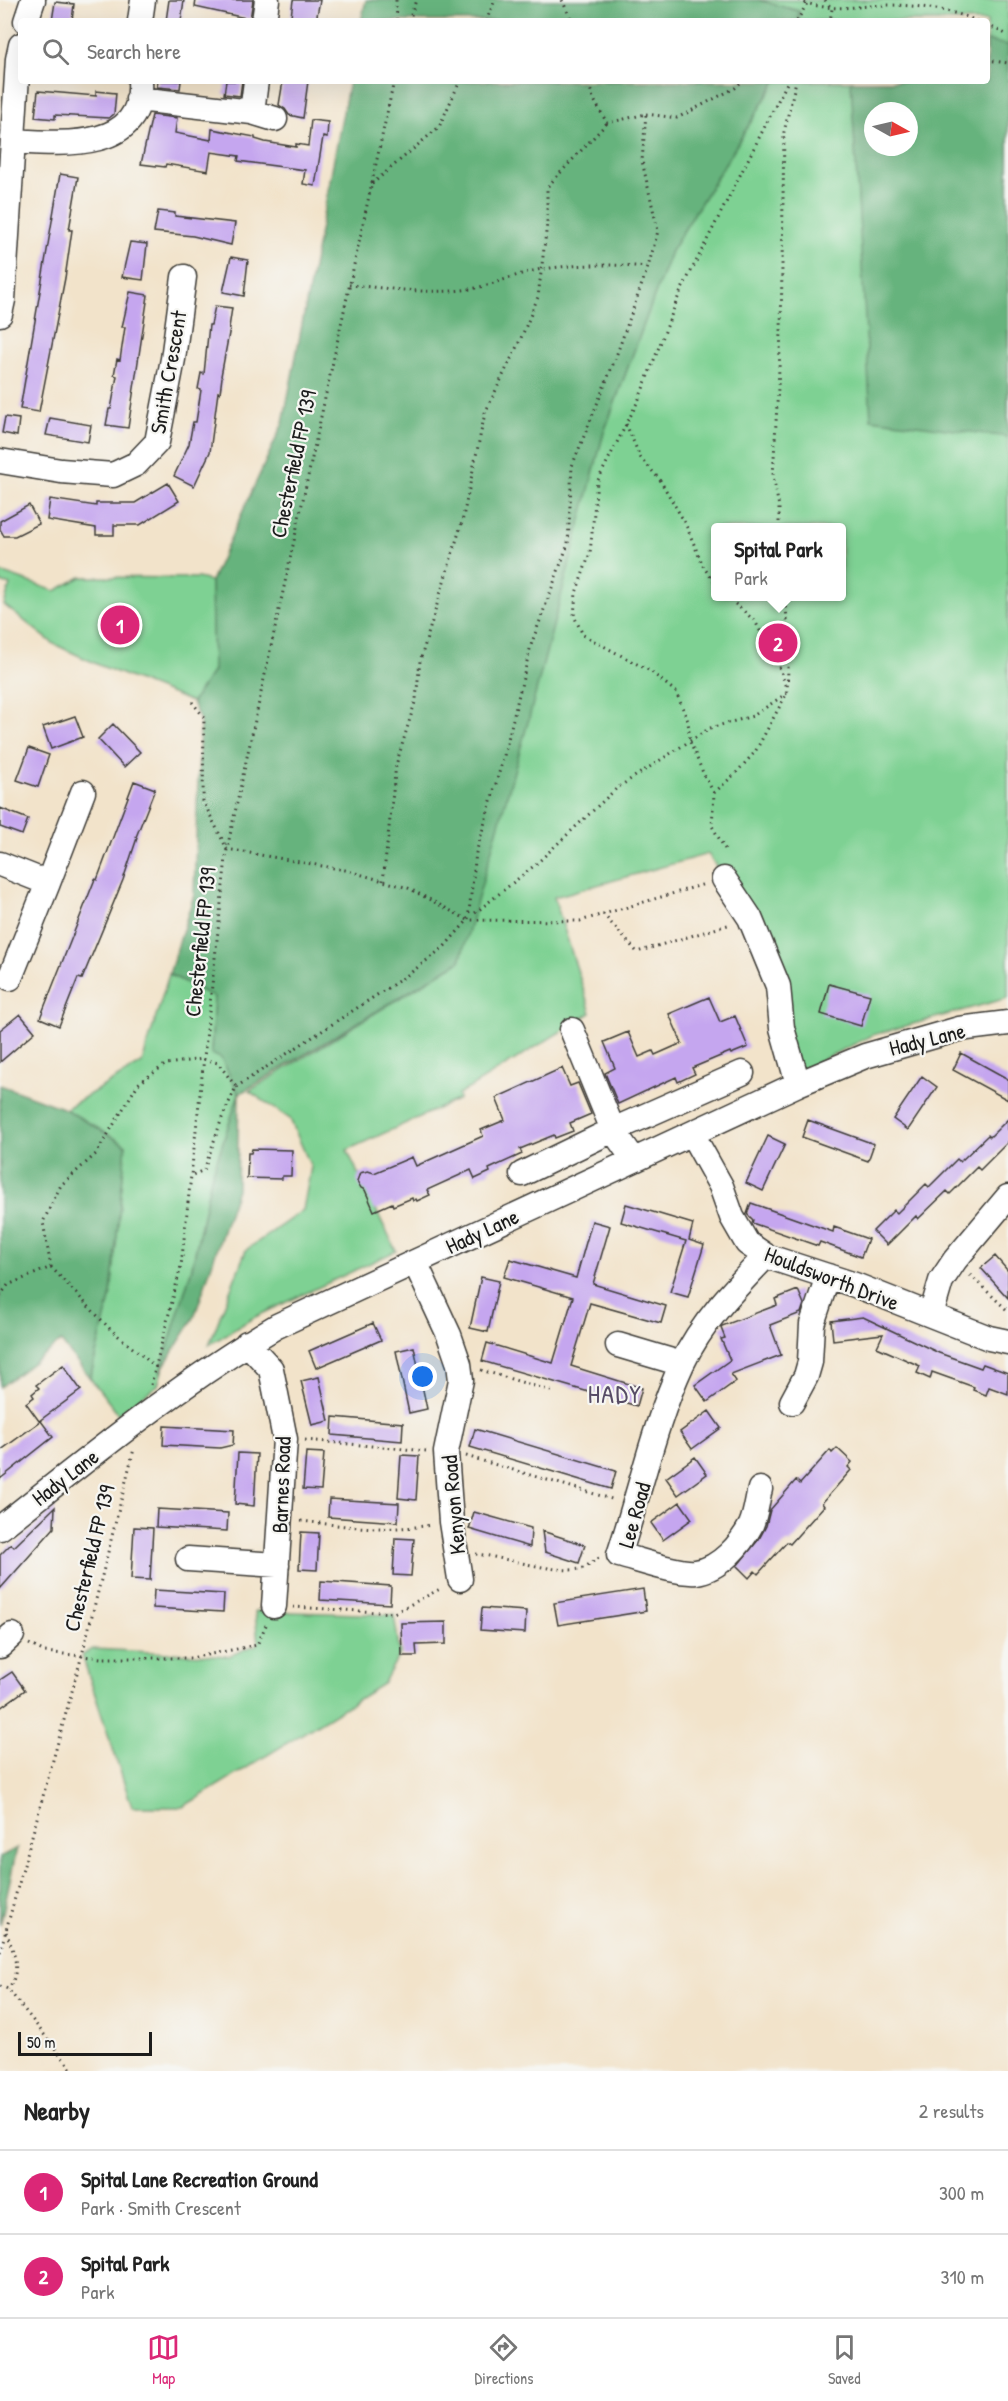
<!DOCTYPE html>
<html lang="en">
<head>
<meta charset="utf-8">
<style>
	body { margin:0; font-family:"Patrick Hand",sans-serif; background:#f2f2f2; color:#222 }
	.compass { position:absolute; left:864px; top:102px; width:54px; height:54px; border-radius:50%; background:#fff; box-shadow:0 6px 24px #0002; rotate:98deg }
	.scale { position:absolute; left:18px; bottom:15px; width:134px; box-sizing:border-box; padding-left:6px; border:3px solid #1c1c1c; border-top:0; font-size:16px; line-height:21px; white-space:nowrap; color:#1c1c1c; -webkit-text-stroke:4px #f6f6f2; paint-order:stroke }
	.you { position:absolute; left:423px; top:1377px; width:21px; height:21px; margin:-15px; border:4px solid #fff; border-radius:50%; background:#1a73e8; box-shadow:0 0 0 9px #1a73e833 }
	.badge { display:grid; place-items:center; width:39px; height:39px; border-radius:50%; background:#db2777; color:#fff; font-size:20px; font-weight:700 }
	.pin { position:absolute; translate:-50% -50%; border:3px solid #fff; box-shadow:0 2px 6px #0006 }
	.popup { position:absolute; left:711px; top:523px; width:135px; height:78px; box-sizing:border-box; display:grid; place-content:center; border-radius:6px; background:#fff; filter:drop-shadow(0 2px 4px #0005); font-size:20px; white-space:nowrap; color:#767676 }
	.popup b { font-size:22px; color:#222 }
	.popup::after { content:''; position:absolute; left:50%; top:100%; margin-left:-12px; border:12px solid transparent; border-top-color:#fff }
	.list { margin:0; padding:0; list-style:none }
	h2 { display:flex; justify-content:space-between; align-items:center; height:78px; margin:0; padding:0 24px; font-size:26px }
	h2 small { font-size:20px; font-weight:400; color:#767676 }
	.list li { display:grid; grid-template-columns:39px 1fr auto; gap:18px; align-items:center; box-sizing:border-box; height:84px; padding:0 24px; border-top:2px solid #e0e0e0 }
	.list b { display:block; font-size:22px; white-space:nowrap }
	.list p { margin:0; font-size:20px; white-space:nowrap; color:#767676 }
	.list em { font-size:20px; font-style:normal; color:#767676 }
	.icon { flex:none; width:33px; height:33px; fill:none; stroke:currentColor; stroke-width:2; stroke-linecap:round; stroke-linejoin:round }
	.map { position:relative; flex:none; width:1008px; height:2071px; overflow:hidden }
	.search { position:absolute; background:#fff; box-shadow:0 6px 24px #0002; left:18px; right:18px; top:18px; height:66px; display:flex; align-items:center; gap:15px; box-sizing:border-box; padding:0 21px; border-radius:6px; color:#767676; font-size:22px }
	.sheet { height:246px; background:#fff }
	nav { display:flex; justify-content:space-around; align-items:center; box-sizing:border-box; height:84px; border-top:2px solid #e0e0e0; background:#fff; font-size:16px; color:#767676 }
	nav a { display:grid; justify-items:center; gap:3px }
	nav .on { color:#db2777 }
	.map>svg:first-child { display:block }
	.green { fill:#7ed193; stroke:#4d7658; stroke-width:1.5; fill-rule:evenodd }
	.forest { fill:#66b37d; stroke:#41684c; stroke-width:1.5; fill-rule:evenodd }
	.building { fill:#c5a6ef }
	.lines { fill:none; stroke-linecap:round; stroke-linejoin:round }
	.minor-casing { stroke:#3c3a36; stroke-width:27 }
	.path { stroke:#3c3a36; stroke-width:3; stroke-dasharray:1.5 4.5; stroke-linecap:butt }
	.minor { stroke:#fff; stroke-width:24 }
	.labels { text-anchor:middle; stroke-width:4.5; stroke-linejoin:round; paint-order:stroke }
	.street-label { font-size:22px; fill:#1c1c1c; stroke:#f6f6f2 }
	.quarter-label { font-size:26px; letter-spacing:1.5px; fill:#574c66; stroke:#f6f6f2 }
</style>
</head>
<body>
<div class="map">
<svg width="1008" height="2071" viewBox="0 0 1008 2071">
	<rect width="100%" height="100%" fill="#f6f6f2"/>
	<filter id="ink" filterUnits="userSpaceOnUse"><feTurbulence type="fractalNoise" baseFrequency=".0167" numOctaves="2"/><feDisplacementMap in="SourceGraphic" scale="12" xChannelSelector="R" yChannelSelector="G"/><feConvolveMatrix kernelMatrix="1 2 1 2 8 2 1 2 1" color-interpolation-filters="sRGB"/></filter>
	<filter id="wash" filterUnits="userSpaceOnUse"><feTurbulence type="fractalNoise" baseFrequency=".008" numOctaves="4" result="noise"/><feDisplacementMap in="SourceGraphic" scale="24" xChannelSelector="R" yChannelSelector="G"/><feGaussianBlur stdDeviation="1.35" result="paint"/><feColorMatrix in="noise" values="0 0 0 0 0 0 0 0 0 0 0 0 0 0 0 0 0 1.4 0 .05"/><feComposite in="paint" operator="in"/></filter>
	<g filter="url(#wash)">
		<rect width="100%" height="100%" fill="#f2e3ca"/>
		<path class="green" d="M758,0H1008V998L873,1035L795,1073L750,918L708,854L554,897L591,1013L458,1095L459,1099L347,1150L396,1251L253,1318L209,1345L246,1250L303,1210L311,1167L290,1119L249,1091L460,961L604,432L671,251L776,81H987V21H798L799,11ZM873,111H909V147H873ZM715,528H841V596H715Z
			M0,572L55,591L81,577L198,578L211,581L213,671L192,702L101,666L54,644L4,605L10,585L0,582Z
			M169,974L214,997L211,1054L221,1058L239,1094L211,1178L192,1267L158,1385L118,1414L90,1378L111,1294L126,1145L65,1109L142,1063Z
			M255,1611L394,1615L400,1653L383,1684L183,1807H132L82,1655L93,1649L229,1656L258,1644Z"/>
		<path class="forest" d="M366,0H758L799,11L798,21H361Z
			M987,41L1008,45V437L871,419L851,81H987ZM873,111H909V147H873Z
			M349,81H776L671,251L604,432L528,722L460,961L239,1094L237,1189L194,1318L160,1372L192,1268L211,1178L239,1094L221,1058L211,1054L214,997L169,974L194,895L200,721L192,702L213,671L211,581L283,423Z
			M0,1085L65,1109L126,1145L111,1294L90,1378L61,1342L0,1387Z
			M17,1848L0,1926V1857Z"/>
		<g id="blocks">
			<path class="building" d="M169,0H184L181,21H166Z
				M196,0H253L250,19L195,7Z
				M293,0H320L316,21L291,17Z
				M55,2L74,4L72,21H52Z
				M158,81H181L180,89L157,87Z
				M226,81H242L240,96L224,94Z
				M283,81H308L303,118L289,115L285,109L279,105Z
				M38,91L96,96V91L116,93L114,114L109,118L55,115V119L35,117Z
				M152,115L177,118L175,133L211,140L212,129L255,137V139L265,142L296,147V144L308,146L311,120L328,122L327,138L323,137L315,186L303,184L305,170L238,161L239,156L211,152L208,171L166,164L165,167L141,164Z
				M60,174L78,177L69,230H72L65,278L39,412L20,409Z
				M158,211L175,213V216L235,223L231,245L193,236L154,232Z
				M130,242L147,244L143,280L122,277Z
				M231,257L248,260L244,296L223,292Z
				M130,292L148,295L128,428L106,425L109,409H111L117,376L114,375L117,359L120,360L125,327H122Z
				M215,306L232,308L229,328H230L221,376L222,377L220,393L218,392L210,452L194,486L174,476L189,444L193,422H196L201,390L198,389L201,373L204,374L209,325H211Z
				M5,417L19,419L17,436L2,433Z
				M50,418L91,425L88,442L46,435Z
				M168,483L179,501L140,525H114V535H96V528L47,520L50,499L96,506V503H135Z
				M29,505L39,524L15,536H4L0,529V521Z
				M75,716L83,737L51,749L43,727Z
				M113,724L140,752L124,767L98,739Z
				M29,748L49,755L38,787L17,780Z
				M134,781L155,789L136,837L137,838L123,880L82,979L78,978L59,1026L40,1018L95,879L97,880Z
				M0,808L28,819L22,835L0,827Z
				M829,984L870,995L861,1026L821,1014Z
				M709,997L720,1022L735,1016L748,1047L731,1054L730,1052L692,1068L695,1074L678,1082L676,1077L618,1104L605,1073L615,1068L604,1042L628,1032L639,1057L653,1051L655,1055L682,1043L669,1014Z
				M20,1014L35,1032L0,1062V1030Z
				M961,1053L1008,1079V1100L953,1070Z
				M562,1068L570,1086L578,1083L591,1114L570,1123L573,1131L555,1138L554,1135L520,1149L522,1154L489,1169L490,1172L475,1179L471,1170L427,1190L430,1195L417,1201L416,1199L413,1201L412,1198L393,1206L392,1203L374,1211L365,1190L361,1188L357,1181L360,1173L368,1171L374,1173L412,1157L416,1166L483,1136L481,1130L505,1120L496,1098Z
				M922,1076L937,1087L908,1130L893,1119Z
				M1008,1119V1142L980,1170L977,1167L950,1194L947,1191L918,1219L916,1216L887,1245L873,1231L894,1210L897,1213L926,1184L929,1187L957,1159L960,1162L988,1135L990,1137Z
				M808,1120L874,1144L868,1161L802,1137Z
				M768,1136L785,1144L763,1191L746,1183Z
				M252,1149L292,1150L291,1176H282V1179L247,1178L248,1153H251Z
				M751,1203L833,1232L834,1227L868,1239L861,1257L820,1242L818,1246L752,1223L753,1220L747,1214Z
				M626,1204L693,1224L689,1240L704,1245L688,1297L670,1292L686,1241L621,1222Z
				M592,1221L610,1226L593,1284L666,1306L661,1323L590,1303L571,1366L642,1388L637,1406L482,1361L487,1343L553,1363L573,1297L504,1277L510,1259L576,1278Z
				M995,1256L1008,1271V1298L981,1268Z
				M481,1277L499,1281L488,1332L470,1328Z
				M798,1290L804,1304L801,1313L770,1325L781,1355L731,1374L736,1381L707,1402L695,1385L730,1360L721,1339L725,1338L721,1328L722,1326L777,1305L775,1299Z
				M863,1317L939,1353L981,1368L983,1364L1008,1373V1394L989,1387L986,1395L973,1390L974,1387L932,1372L930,1379L917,1373L920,1366L877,1347L883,1334L833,1340L831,1321Z
				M373,1323L381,1340L316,1368L309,1351Z
				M414,1347L427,1409L409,1413L396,1351Z
				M63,1365L81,1390L39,1421L26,1403L34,1397L32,1394L39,1388L36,1385Z
				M319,1377L329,1421L312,1425L301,1381Z
				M709,1411L721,1428L692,1449L680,1432Z
				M333,1417L403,1423L402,1441L332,1435Z
				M41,1421L53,1437L0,1479V1451Z
				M164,1426L234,1430L233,1445L220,1448L163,1445Z
				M475,1429L616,1471L611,1489L470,1447Z
				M837,1448L852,1462L848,1467L851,1470L822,1503L824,1506L790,1544L787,1542L758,1574L755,1571L749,1578L737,1566L759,1539L766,1526L770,1510L796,1480L800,1484L830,1450L832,1453Z
				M306,1452L324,1453L321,1490L303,1489Z
				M238,1453L257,1454L254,1506L235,1504Z
				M401,1455L419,1456L416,1500L398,1498Z
				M695,1457L707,1474L678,1495L666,1478Z
				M329,1499L399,1503L398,1522L328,1517Z
				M680,1502L692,1519L663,1540L651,1523Z
				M55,1507L54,1528L0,1589V1555L11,1544L14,1547Z
				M157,1509L228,1513L227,1531L156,1527Z
				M474,1512L531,1528L530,1547L469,1529Z
				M134,1527L153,1528L150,1580L131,1579Z
				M542,1531L585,1545L579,1563L545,1552Z
				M301,1532L319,1533L317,1570L299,1569Z
				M395,1538L414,1539L411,1576L393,1575Z
				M321,1581L391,1586L390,1604L320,1600Z
				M643,1589L646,1611L558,1625L554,1603Z
				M154,1590L224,1594L223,1612L153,1608Z
				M482,1608L526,1611L525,1633L480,1630Z
				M446,1622V1644L416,1645L417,1656H402L401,1623Z
				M12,1672L25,1690L0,1708V1680Z"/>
		</g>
	</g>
	<g filter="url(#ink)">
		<use href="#blocks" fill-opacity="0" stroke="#3c3a36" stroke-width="1.5"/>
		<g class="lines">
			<defs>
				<path id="minor" d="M26,21L33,0
					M140,21L143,0
					M264,21L267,0
					M138,99L252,112L275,119
					M252,112L256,81
					M13,141C60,144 145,152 140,81
					M0,314L3,300L18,59L21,45
					M0,461L61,471L113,475L136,464L157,442L173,359L184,277
					M0,864L48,883L83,792
					M724,879L750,918L778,986L782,1028L798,1084
					M10,978L48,883
					M572,1030L613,1130L634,1160
					M692,1134L721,1186L732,1217L747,1243L766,1256L855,1285L989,1338L1008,1342
					M522,1174L613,1130L742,1073
					M415,1262L449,1335L459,1364L461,1380L446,1452L451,1522L460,1579
					M931,1315L941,1281L955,1260L1008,1197
					M247,1343L271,1369L285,1439L274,1606
					M618,1345L682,1364
					M792,1402L806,1376L810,1362L812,1324L828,1276
					M760,1489C757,1500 756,1514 751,1525C741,1544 720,1569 696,1572C677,1574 639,1560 619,1555C640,1492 654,1424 682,1364C701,1323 735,1288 766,1256
					M0,1528C90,1457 179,1384 277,1326L798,1084L865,1056L959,1029L1008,1023
					M188,1559L277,1565
					M0,1646L12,1635"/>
			</defs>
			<use href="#minor" class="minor-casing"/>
			<path class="path" d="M396,0L397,21
				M562,0L572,21
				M799,0C827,13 857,6 886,5C916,5 950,9 977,21
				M825,0L832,9L830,21
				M409,21L416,0
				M486,21L495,0
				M797,21L809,0
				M987,25L1008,35
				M987,60L1008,63
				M646,114L677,118L735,88L742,81
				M372,184L439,127L460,81
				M349,285C387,288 425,294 463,290C491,287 516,273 543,269C578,264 613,264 648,267
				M626,424L640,457L660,480L685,523L704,568L715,582
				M779,528V507L773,476L781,333L784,132L796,81
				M726,596L755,621L781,671L786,688
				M192,702L204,717L203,801L227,849L345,870L408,888L468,920L580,921L705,884
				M714,793L736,773L755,752L787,693L789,643L785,596
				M725,849L712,826L714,793L704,775L690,742L688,721L676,692L650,671L583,635L574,616L576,593L590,553L597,482L639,399L679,295L788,81
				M383,881L396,765L416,699L420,661L462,522L485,413L521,338L538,297L547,224V187L607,123
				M475,913L535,865L617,788L710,728L753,716L787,693
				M603,914L637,952L731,924
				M236,1087L409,974L444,947L468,920L476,853L505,752L531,645L568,544L572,466L614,362L648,267L658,231L642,161L646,114L607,123L593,98L588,81
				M51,1267L111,1330L156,1367
				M970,1275L1008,1311
				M0,1296L8,1285L51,1267L43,1222L61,1185L96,1154L138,1084L166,1064L203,1059L218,1063L236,1087L222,1118L204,1170L190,1176
				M481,1370L551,1391
				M151,1385L181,1266L227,849L394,81
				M305,1440L427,1451
				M466,1456L615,1500
				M301,1521C345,1526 387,1532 431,1525
				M476,1554C503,1557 556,1574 580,1569C587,1568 592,1560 600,1558
				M293,1607L394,1613L442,1588
				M29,1644L45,1652L101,1658H191L257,1645L266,1625
				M6,1932C14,1952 22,1971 8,1989
				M0,1952L82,1655L134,1449
				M0,1986L8,1989L73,2071"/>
			<use href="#minor" class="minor"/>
		</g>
	</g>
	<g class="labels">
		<g class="street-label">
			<text transform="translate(168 372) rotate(-80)" y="8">Smith Crescent</text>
			<text transform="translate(293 464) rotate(-78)" y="8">Chesterfield FP 139</text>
			<text transform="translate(200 942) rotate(-84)" y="8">Chesterfield FP 139</text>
			<text transform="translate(927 1039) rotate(-14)" y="8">Hady Lane</text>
			<text transform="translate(482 1231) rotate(-25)" y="8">Hady Lane</text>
			<text transform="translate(832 1278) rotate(21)" y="8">Houldsworth Drive</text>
			<text transform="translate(65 1477) rotate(-38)" y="8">Hady Lane</text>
			<text transform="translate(281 1485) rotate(-88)" y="8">Barnes Road</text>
			<text transform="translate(453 1505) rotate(-95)" y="8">Kenyon Road</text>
			<text transform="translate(634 1515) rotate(-74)" y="8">Lee Road</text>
			<text transform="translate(89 1558) rotate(-76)" y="8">Chesterfield FP 139</text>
		</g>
		<g class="quarter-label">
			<text x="615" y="1403">HADY</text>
		</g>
	</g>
</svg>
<svg class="compass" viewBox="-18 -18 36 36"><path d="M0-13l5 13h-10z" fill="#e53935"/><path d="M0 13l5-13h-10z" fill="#767676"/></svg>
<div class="scale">50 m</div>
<div class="you"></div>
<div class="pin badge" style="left:120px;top:625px">1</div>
<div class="pin badge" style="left:778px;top:643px">2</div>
<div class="popup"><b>Spital Park</b>Park</div>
<div class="search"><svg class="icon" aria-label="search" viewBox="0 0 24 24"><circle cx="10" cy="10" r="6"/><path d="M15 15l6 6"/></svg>Search here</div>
</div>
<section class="sheet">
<h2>Nearby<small>2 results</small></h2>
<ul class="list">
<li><span class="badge">1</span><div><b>Spital Lane Recreation Ground</b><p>Park · Smith Crescent</p></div><em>300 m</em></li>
<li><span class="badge">2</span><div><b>Spital Park</b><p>Park</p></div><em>310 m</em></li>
</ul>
</section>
<nav>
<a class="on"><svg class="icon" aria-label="map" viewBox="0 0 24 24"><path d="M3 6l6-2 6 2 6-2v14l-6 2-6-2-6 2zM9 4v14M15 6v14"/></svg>Map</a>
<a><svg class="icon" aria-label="directions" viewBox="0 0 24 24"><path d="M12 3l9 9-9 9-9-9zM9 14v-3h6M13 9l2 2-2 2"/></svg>Directions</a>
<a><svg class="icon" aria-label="saved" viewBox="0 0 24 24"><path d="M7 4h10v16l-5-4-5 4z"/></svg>Saved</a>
</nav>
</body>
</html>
